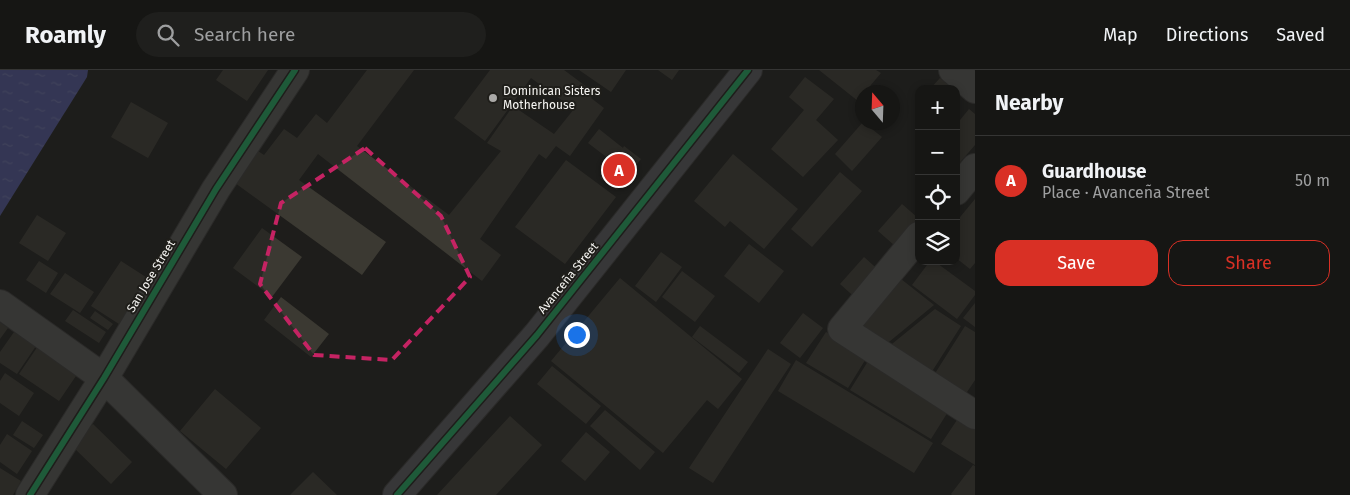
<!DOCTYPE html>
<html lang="en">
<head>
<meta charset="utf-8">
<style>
	body { margin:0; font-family:"Fira Sans",sans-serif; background:#1f1f1d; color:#f1f3f6 }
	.controls { position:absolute; right:15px; top:15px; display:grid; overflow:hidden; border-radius:10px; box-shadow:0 2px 8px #0003 }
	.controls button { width:45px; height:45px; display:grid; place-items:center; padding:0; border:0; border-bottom:1px solid #353534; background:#161614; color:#f1f3f6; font:25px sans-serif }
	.compass { position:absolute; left:855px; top:15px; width:45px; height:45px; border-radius:50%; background:#161614; box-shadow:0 2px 8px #0003; rotate:341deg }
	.you { position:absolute; left:576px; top:264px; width:18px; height:18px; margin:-12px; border:4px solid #fff; border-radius:50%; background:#1a73e8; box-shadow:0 0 0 8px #1a73e833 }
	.badge { display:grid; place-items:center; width:32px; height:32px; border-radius:50%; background:#d93025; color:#fff; font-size:16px; font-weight:700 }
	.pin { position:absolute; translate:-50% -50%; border:2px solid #fff; box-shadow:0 1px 5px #0006 }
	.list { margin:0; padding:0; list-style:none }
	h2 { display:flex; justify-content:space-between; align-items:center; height:65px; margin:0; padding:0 20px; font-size:21px }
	h2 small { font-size:16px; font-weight:400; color:#9e9fa0 }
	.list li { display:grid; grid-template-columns:32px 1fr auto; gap:15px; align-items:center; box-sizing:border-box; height:90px; padding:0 20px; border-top:1px solid #353534 }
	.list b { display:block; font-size:19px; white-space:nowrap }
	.list p { margin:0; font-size:16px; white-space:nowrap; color:#9e9fa0 }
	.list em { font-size:16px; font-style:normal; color:#9e9fa0 }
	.actions { display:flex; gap:10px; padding:15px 20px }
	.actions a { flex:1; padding:11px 0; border:1px solid #d93025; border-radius:15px; text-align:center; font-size:18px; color:#d93025 }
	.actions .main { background:#d93025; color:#fff }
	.icon { flex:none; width:28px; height:28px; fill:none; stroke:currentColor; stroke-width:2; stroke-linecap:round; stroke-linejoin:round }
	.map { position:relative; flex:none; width:975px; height:425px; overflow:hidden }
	header { display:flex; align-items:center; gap:30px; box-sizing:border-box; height:70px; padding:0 25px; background:#161614; border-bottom:1px solid #353534 }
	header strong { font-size:24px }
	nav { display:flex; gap:28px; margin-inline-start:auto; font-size:18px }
	.search { width:350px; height:45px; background:#1f1f1d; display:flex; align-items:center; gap:12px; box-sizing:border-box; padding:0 18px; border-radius:28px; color:#9e9fa0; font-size:19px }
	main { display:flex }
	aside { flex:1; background:#161614 }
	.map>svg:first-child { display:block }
	.water { fill:url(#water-ripples) }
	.building { fill:#3b3932 }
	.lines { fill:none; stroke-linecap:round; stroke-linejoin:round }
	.minor-casing { stroke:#3b3a39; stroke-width:30 }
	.major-casing { stroke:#3b3a39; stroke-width:30 }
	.minor { stroke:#555553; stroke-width:28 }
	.major { stroke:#57575c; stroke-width:28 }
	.cycleway-casing { stroke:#1f1e1a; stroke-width:9 }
	.cycleway { stroke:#20a55d; stroke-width:6 }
	.marked { fill:none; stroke:#c52363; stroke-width:4; stroke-dasharray:10 6; stroke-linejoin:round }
	.poi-dot { fill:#aaa9a7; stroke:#1f1e1a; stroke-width:2 }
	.labels { text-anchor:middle; stroke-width:4; stroke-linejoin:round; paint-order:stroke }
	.poi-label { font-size:12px; fill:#f6f5f2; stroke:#1f1e1a; text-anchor:start }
	.street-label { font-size:12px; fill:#f6f5f2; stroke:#1f1e1a }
</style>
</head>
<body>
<header>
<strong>Roamly</strong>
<div class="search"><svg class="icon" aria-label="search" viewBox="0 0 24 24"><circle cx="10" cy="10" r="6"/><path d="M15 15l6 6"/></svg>Search here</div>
<nav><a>Map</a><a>Directions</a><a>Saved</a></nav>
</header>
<main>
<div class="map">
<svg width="975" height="425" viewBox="0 0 975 425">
	<defs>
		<pattern id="water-ripples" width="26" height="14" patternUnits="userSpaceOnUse" patternTransform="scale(1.25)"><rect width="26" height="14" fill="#515699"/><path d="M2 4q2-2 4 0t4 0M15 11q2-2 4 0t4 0" fill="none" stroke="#6b6fa8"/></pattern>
	</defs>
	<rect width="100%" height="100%" fill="#1e1d1b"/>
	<path class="water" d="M0,0H88L87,7L0,146Z"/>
	<path class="building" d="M223,0H268L247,31L216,10Z
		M367,0H414L357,76L449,145L501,81L487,73L513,36L554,64L574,39L531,8L485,71L454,48L490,0H564L595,23L591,28L604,38L570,86L556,76L546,89L539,84L480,169L501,185L482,211L318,84L299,110L386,172L362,205L235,113L258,81L264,85L284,59L297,68L316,44L327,53Z
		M579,0H626L611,22Z
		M658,0H679L672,10Z
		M819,0H876L881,3L865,22H862V26L858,31Z
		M805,7L834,29L816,50L838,70L803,107L771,79L804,40L789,27Z
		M940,8L953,19H930Z
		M131,32L168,53L148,88L111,67Z
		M969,39L975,44V75L956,97V55Z
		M863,52L882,67L852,101L835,84Z
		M599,59L623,78L624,76L641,89L617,120L600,108L613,92L588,73Z
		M733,84L798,139L764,179L730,151L725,157L694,131Z
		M566,90L616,127L565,194L515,157Z
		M840,102L862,121L812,177L791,159Z
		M975,129V193L970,199L956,188V152Z
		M902,134L918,148L894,175L878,161Z
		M37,145L66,163L48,191L19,173Z
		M262,158L302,187L272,227L233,198Z
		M749,174L784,201L759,233L724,206Z
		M661,182L682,197L656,232L635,216Z
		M864,187L883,204L859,231L840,214Z
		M39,191L58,203L46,223L26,210Z
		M121,191L149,209L119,254L91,236Z
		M930,191H934L975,221V225L957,249L912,215Z
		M682,201L715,226L695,252L662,227Z
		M65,203L94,222L80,243L50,224Z
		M620,208L742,309L718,339L707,330L663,383L551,291Z
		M901,209L934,235L884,276L859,260Z
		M281,227L329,264L311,287L264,250Z
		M975,233V257L963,248Z
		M935,239L961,256L931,303L887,278Z
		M73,240L106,262L99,273L65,251Z
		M95,241L113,254L108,260L90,248Z
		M803,243L823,258L800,288L780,273Z
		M0,252L8,258L0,269Z
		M700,256L748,292L739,303L692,267Z
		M965,256L975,262V310L965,325L934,305Z
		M14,262L36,276L17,304L0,293V282Z
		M826,262L867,287L848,318L806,293Z
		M38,276L78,303L59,331L19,304Z
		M768,279L791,294L713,413L689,398Z
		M870,288L951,337L931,369L850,320Z
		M796,290L933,373L914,403L778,321Z
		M552,296L601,336L586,354L537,314Z
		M5,303L34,323L19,346L0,333V311Z
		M215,319L261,358L226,399L180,361Z
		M605,340L655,382L640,400L590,356Z
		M961,344L975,352V395L941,374Z
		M510,346L542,375L496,425H437Z
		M22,351L43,365L34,378L13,365Z
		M93,354L132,392L111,414L72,376Z
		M586,362L610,382L585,411L561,391Z
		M7,364L32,381L17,404L0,392V375Z
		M973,395L975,396V425H952L951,424Z
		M0,398L21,411L13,425H0Z
		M313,402L337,425H290Z"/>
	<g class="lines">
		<defs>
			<path id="minor" d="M953,0L975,19
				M956,121L975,98
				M919,166L842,259L975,345
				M0,234L104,308L223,425
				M30,425L104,308L216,119L295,0"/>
			<path id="major" d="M397,425L537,265L748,0"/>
		</defs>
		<use href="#minor" class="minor-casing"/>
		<use href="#major" class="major-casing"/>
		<use href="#minor" class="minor"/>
		<use href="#major" class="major"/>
		<defs>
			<path id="cycleway" d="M30,425L104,308L216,119L295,0
				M397,425L537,265L748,0"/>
		</defs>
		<use href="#cycleway" class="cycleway-casing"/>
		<use href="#cycleway" class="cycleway"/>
	</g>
	<path d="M0 0H975V425H0ZM365,78L441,146L470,207L392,290L314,285L260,214L281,133Z" fill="#1e1d1b" fill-opacity=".55" fill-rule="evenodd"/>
	<path class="marked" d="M365,78L441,146L470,207L392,290L314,285L260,214L281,133Z"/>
	<circle class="poi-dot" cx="493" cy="28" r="5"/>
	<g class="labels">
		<g class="poi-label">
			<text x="503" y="25">Dominican Sisters<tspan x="503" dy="14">Motherhouse</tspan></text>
		</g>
		<g class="street-label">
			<text transform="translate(151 206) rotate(-59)" y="4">San Jose Street</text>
			<text transform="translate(568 208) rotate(-51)" y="4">Avanceña Street</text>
		</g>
	</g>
</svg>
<div class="controls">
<button>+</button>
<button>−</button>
<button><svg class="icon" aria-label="locate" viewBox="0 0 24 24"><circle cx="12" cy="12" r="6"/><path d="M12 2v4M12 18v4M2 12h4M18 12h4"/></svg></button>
<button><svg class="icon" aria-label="layers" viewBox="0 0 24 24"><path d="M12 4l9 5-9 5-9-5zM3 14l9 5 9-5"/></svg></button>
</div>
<svg class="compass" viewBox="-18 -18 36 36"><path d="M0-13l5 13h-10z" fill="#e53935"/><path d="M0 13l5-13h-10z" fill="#9e9fa0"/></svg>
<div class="you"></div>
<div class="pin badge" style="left:619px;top:100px">A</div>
</div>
<aside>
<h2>Nearby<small></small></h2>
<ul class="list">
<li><span class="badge">A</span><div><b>Guardhouse</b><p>Place · Avanceña Street</p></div><em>50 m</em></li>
</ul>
<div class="actions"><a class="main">Save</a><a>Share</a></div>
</aside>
</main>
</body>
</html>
